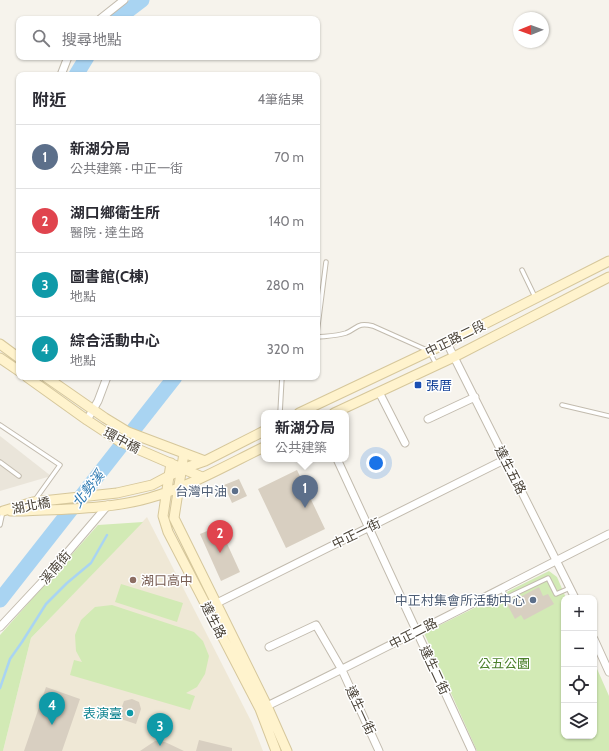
<!DOCTYPE html>
<html lang="zh-TW">
<head>
<meta charset="utf-8">
<style>
	body { margin:0; font-family:Cabin,"Noto Sans TC",sans-serif; background:#f2f2f3; color:#2b2b33 }
	.controls { position:absolute; right:12px; bottom:12px; display:grid; overflow:hidden; border-radius:8px; box-shadow:0 1px 3px #0004 }
	.controls button { width:36px; height:36px; display:grid; place-items:center; padding:0; border:0; border-bottom:1px solid #e1e1e2; background:#fff; color:#2b2b33; font:20px sans-serif }
	.compass { position:absolute; left:513px; top:12px; width:36px; height:36px; border-radius:50%; background:#fff; box-shadow:0 1px 3px #0004; rotate:269deg }
	.you { position:absolute; left:376px; top:463px; width:14px; height:14px; margin:-10px; border:3px solid #fff; border-radius:50%; background:#1a73e8; box-shadow:0 0 0 6px #1a73e833 }
	.badge { display:grid; place-items:center; width:26px; height:26px; border-radius:50%; background:#b45309; color:#fff; font-size:13px; font-weight:700 }
	.pin { position:absolute; translate:-50% -33px; filter:drop-shadow(0 1px 2px #0008) }
	.pin::after { content:''; position:absolute; top:21px; width:14px; height:12px; background:inherit; clip-path:polygon(0 0,100% 0,50% 100%) }
	.popup { position:absolute; left:261px; top:410px; width:88px; height:52px; box-sizing:border-box; display:grid; place-content:center; border-radius:8px; background:#fff; filter:drop-shadow(0 1px 3px #0005); font-size:13px; white-space:nowrap; color:#7c7c81 }
	.popup b { font-size:15px; color:#2b2b33 }
	.popup::after { content:''; position:absolute; left:50%; top:100%; margin-left:-8px; border:8px solid transparent; border-top-color:#fff }
	.list { margin:0; padding:0; list-style:none }
	h2 { display:flex; justify-content:space-between; align-items:center; height:52px; margin:0; padding:0 16px; font-size:17px }
	h2 small { font-size:13px; font-weight:400; color:#7c7c81 }
	.list li { display:grid; grid-template-columns:26px 1fr auto; gap:12px; align-items:center; box-sizing:border-box; height:64px; padding:0 16px; border-top:1px solid #e1e1e2 }
	.list b { display:block; font-size:15px; white-space:nowrap }
	.list p { margin:0; font-size:13px; white-space:nowrap; color:#7c7c81 }
	.list em { font-size:13px; font-style:normal; color:#7c7c81 }
	.icon { flex:none; width:22px; height:22px; fill:none; stroke:currentColor; stroke-width:2; stroke-linecap:round; stroke-linejoin:round }
	.map { position:relative; flex:none; width:609px; height:751px; overflow:hidden }
	.search { position:absolute; background:#fff; box-shadow:0 1px 3px #0004; left:16px; top:16px; width:304px; height:44px; display:flex; align-items:center; gap:10px; box-sizing:border-box; padding:0 14px; border-radius:8px; color:#7c7c81; font-size:15px }
	.panel { position:absolute; background:#fff; box-shadow:0 1px 3px #0004; left:16px; top:72px; width:304px; height:308px; border-radius:8px }
	.map>svg:first-child { display:block }
	.residential { fill:#eae5da }
	.education { fill:#efe8d6 }
	.green { fill:#d2eab5 }
	.lines { fill:none; stroke-linecap:round; stroke-linejoin:round }
	.stream { stroke:#a9d4f2; stroke-width:2.5 }
	.river { stroke:#a9d4f2; stroke-width:15 }
	.building { fill:#d8cfc1 }
	.lane-casing { stroke:#c2bbae; stroke-width:5.5 }
	.street-casing { stroke:#c2bbae; stroke-width:9 }
	.secondary-casing { stroke:#d6c79b; stroke-width:11 }
	.lane { stroke:#fff; stroke-width:3.5 }
	.street { stroke:#fff; stroke-width:7 }
	.secondary { stroke:#fff3cd; stroke-width:9 }
	.transit-dot { fill:#1a4fb4; stroke:#fff; stroke-width:1.5 }
	.service-dot { fill:#5c6f8a; stroke:#fff; stroke-width:1.5 }
	.education-dot { fill:#8d6e63; stroke:#fff; stroke-width:1.5 }
	.culture-dot { fill:#0f9aa8; stroke:#fff; stroke-width:1.5 }
	.labels { text-anchor:middle; stroke-width:3; stroke-linejoin:round; paint-order:stroke }
	.street-label { font-size:13px; fill:#4b4439; stroke:#fff }
	.transit-label { font-size:13px; fill:#164399; stroke:#fff; text-anchor:start }
	.service-label { font-size:13px; fill:#4e5e75; stroke:#fff; text-anchor:end }
	.education-label { font-size:13px; fill:#785e54; stroke:#fff; text-anchor:start }
	.park-label { font-size:13px; fill:#4a7f2a; stroke:#fff }
	.culture-label { font-size:13px; fill:#0d838f; stroke:#fff; text-anchor:end }
	.water-label { font-size:14px; font-style:italic; fill:#2e7ab2; stroke:#fff }
</style>
</head>
<body>
<div class="map">
<svg width="609" height="751" viewBox="0 0 609 751">
	<rect width="100%" height="100%" fill="#f6f3ec"/>
	<path class="residential" d="M0,436L51,476L0,491Z"/>
	<path class="education" d="M147,517L252,723L263,751H3L31,638Z"/>
	<path class="green" d="M143,522L31,638L3,751H0V635L98,525Z
		M549,571L557,577L566,598H564V736H594V662L609,696V751H477L424,633Z
		M121,584L183,603L177,622L115,602Z
		M112,605L194,632L203,641L209,656L205,674L197,687L186,693L195,696L190,710L70,675L74,660L82,662L76,651L75,635L81,620L95,607Z"/>
	<g class="lines">
		<path class="stream" d="M0,688L10,659L22,642L46,604L67,583L91,563L107,535"/>
		<path class="river" d="M117,19L142,0
			M76,75L87,57
			M0,600L175,377"/>
	</g>
	<path class="building" d="M297,470L325,529L286,548L258,489Z
		M239,479L247,496L232,503L224,485Z
		M219,526L240,572L221,581L200,534Z
		M539,587L543,596L548,594L554,604L524,620L521,615L515,619L507,604Z
		M46,687L80,699L62,751H24Z
		M132,699L139,702L141,709L136,724L118,718L124,701Z
		M199,740L232,748V751H196Z
		M155,741L165,742L184,751H140Z"/>
	<g class="lines">
		<defs>
			<path id="lane" d="M522,270L535,297
				M317,333L326,262
				M317,337C327,336 337,336 346,333C358,328 357,322 373,326L429,351L436,364
				M562,405L609,416
				M280,413L282,377
				M0,425L60,465L35,500
				M0,462L19,476
				M0,525L3,511
				M502,588L506,598L548,578L556,594L570,588"/>
			<path id="street" d="M100,19L124,0
				M61,75L68,57
				M447,343L575,598
				M379,392L405,443
				M428,419L475,397
				M87,420L98,401L107,377
				M337,459L472,751
				M213,605L506,459
				M0,627L43,581L108,505
				M594,639L609,672
				M269,647L316,625L342,670L379,751
				M263,708C379,652 494,592 609,534"/>
			<path id="secondary" d="M0,344L19,358
				M0,358L19,371
				M27,377L87,420L119,441L202,477
				M46,377L105,418L128,432L205,461
				M299,413L447,343L609,261
				M334,413L454,357L609,277
				M184,453L174,518L267,706L287,751
				M171,463L163,516L168,532L260,709L276,751
				M3,511L33,502L117,493L152,485L182,469L205,461L264,431
				M11,511H24C64,509 111,509 149,498C189,487 227,465 264,447"/>
		</defs>
		<use href="#lane" class="lane-casing"/>
		<use href="#street" class="street-casing"/>
		<use href="#secondary" class="secondary-casing"/>
		<use href="#lane" class="lane"/>
		<use href="#street" class="street"/>
		<use href="#secondary" class="secondary"/>
	</g>
	<rect class="transit-dot" x="414" y="381" width="8" height="8" rx="2"/>
	<g class="service-dot">
		<circle cx="235" cy="491" r="4"/>
		<circle cx="533" cy="600" r="4"/>
	</g>
	<circle class="education-dot" cx="133" cy="580" r="4"/>
	<circle class="culture-dot" cx="130" cy="713" r="4"/>
	<g class="labels">
		<g class="street-label">
			<text transform="translate(455 338) rotate(-26)" y="5">中正路二段</text>
			<text transform="translate(122 440) rotate(28)" y="5">環中橋</text>
			<text transform="translate(511 470) rotate(63)" y="5">達生五路</text>
			<text transform="translate(31 505) rotate(-11)" y="5">湖北橋</text>
			<text transform="translate(356 533) rotate(-26)" y="5">中正一街</text>
			<text transform="translate(55 567) rotate(-49)" y="5">溪南街</text>
			<text transform="translate(214 620) rotate(63)" y="5">達生路</text>
			<text transform="translate(413 633) rotate(-27)" y="5">中正二路</text>
			<text transform="translate(435 670) rotate(65)" y="5">達生二街</text>
			<text transform="translate(361 710) rotate(65)" y="5">達生一街</text>
		</g>
		<g class="transit-label">
			<text x="426" y="390">張厝</text>
		</g>
		<g class="service-label">
			<text x="227" y="496">台灣中油</text>
			<text x="525" y="605">中正村集會所活動中心</text>
		</g>
		<g class="education-label">
			<text x="141" y="585">湖口高中</text>
		</g>
		<g class="park-label">
			<text x="504" y="668">公五公園</text>
		</g>
		<g class="culture-label">
			<text x="122" y="718">表演臺</text>
		</g>
		<g class="water-label">
			<text transform="translate(88 489) rotate(-52)" y="5">北勢溪</text>
		</g>
	</g>
</svg>
<div class="controls">
<button>+</button>
<button>−</button>
<button><svg class="icon" aria-label="locate" viewBox="0 0 24 24"><circle cx="12" cy="12" r="6"/><path d="M12 2v4M12 18v4M2 12h4M18 12h4"/></svg></button>
<button><svg class="icon" aria-label="layers" viewBox="0 0 24 24"><path d="M12 4l9 5-9 5-9-5zM3 14l9 5 9-5"/></svg></button>
</div>
<svg class="compass" viewBox="-18 -18 36 36"><path d="M0-13l5 13h-10z" fill="#e53935"/><path d="M0 13l5-13h-10z" fill="#7c7c81"/></svg>
<div class="you"></div>
<div class="pin badge" style="left:305px;top:508px;background:#5c6f8a">1</div>
<div class="popup"><b>新湖分局</b>公共建築</div>
<div class="pin badge" style="left:220px;top:553px;background:#e0444e">2</div>
<div class="pin badge" style="left:160px;top:746px;background:#0f9aa8">3</div>
<div class="pin badge" style="left:52px;top:725px;background:#0f9aa8">4</div>
<div class="search"><svg class="icon" aria-label="search" viewBox="0 0 24 24"><circle cx="10" cy="10" r="6"/><path d="M15 15l6 6"/></svg>搜尋地點</div>
<section class="panel">
<h2>附近<small>4筆結果</small></h2>
<ul class="list">
<li><span class="badge" style="background:#5c6f8a">1</span><div><b>新湖分局</b><p>公共建築 · 中正一街</p></div><em>70 m</em></li>
<li><span class="badge" style="background:#e0444e">2</span><div><b>湖口鄉衛生所</b><p>醫院 · 達生路</p></div><em>140 m</em></li>
<li><span class="badge" style="background:#0f9aa8">3</span><div><b>圖書館(C棟)</b><p>地點</p></div><em>280 m</em></li>
<li><span class="badge" style="background:#0f9aa8">4</span><div><b>綜合活動中心</b><p>地點</p></div><em>320 m</em></li>
</ul>
</section>
</div>
</body>
</html>
